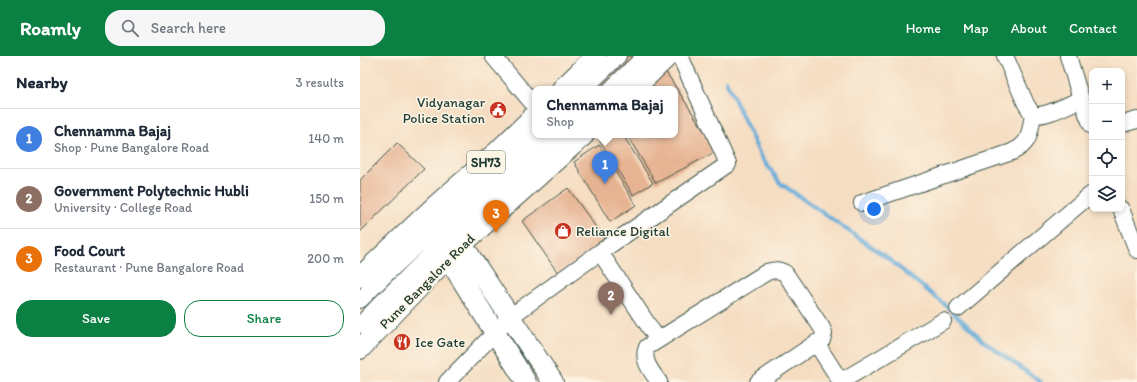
<!DOCTYPE html>
<html lang="en">
<head>
<meta charset="utf-8">
<style>
	body { margin:0; font-family:Itim,sans-serif; background:#f6f6f7; color:#1f2937 }
	.controls { position:absolute; right:12px; top:12px; display:grid; overflow:hidden; border-radius:8px; box-shadow:0 2px 6px #0003 }
	.controls button { width:36px; height:36px; display:grid; place-items:center; padding:0; border:0; border-bottom:1px solid #e0e1e3; background:#fff; color:#1f2937; font:20px sans-serif }
	.you { position:absolute; left:514px; top:153px; width:14px; height:14px; margin:-10px; border:3px solid #fff; border-radius:50%; background:#1a73e8; box-shadow:0 0 0 6px #1a73e833 }
	.badge { display:grid; place-items:center; width:26px; height:26px; border-radius:50%; background:#0b8043; color:#fff; font-size:13px; font-weight:700 }
	.pin { position:absolute; translate:-50% -33px; filter:drop-shadow(0 1px 2px #0008) }
	.pin::after { content:''; position:absolute; top:21px; width:14px; height:12px; background:inherit; clip-path:polygon(0 0,100% 0,50% 100%) }
	.popup { position:absolute; left:172px; top:30px; width:146px; height:52px; box-sizing:border-box; display:grid; place-content:center; border-radius:8px; background:#fff; filter:drop-shadow(0 1px 3px #0005); font-size:13px; white-space:nowrap; color:#747a83 }
	.popup b { font-size:15px; color:#1f2937 }
	.popup::after { content:''; position:absolute; left:50%; top:100%; margin-left:-8px; border:8px solid transparent; border-top-color:#fff }
	.list { margin:0; padding:0; list-style:none }
	h2 { display:flex; justify-content:space-between; align-items:center; height:52px; margin:0; padding:0 16px; font-size:17px }
	h2 small { font-size:13px; font-weight:400; color:#747a83 }
	.list li { display:grid; grid-template-columns:26px 1fr auto; gap:12px; align-items:center; box-sizing:border-box; height:60px; padding:0 16px; border-top:1px solid #e0e1e3 }
	.list b { display:block; font-size:15px; white-space:nowrap }
	.list p { margin:0; font-size:13px; white-space:nowrap; color:#747a83 }
	.list em { font-size:13px; font-style:normal; color:#747a83 }
	.actions { display:flex; gap:8px; padding:12px 16px }
	.actions a { flex:1; padding:9px 0; border:1px solid #0b8043; border-radius:16px; text-align:center; font-size:14px; color:#0b8043 }
	.actions .main { background:#0b8043; color:#fff }
	.icon { flex:none; width:22px; height:22px; fill:none; stroke:currentColor; stroke-width:2; stroke-linecap:round; stroke-linejoin:round }
	.map { position:relative; flex:none; width:777px; height:326px; overflow:hidden }
	header { display:flex; align-items:center; gap:24px; box-sizing:border-box; height:56px; padding:0 20px; background:#0b8043; color:#fff }
	header strong { font-size:19px }
	nav { display:flex; gap:22px; margin-inline-start:auto; font-size:14px }
	.search { width:280px; height:36px; background:#f6f6f7; display:flex; align-items:center; gap:10px; box-sizing:border-box; padding:0 14px; border-radius:16px; color:#747a83; font-size:15px }
	main { display:flex }
	aside { flex:1; background:#fff }
	.map>svg:first-child { display:block }
	.lines { fill:none; stroke-linecap:round; stroke-linejoin:round }
	.stream { stroke:#62aad9; stroke-width:4 }
	.building { fill:#e7b493 }
	.minor-casing { stroke:#3f5549; stroke-width:18 }
	.major-casing { stroke:#3f5549; stroke-width:22 }
	.minor { stroke:#fff; stroke-width:16 }
	.major { stroke:#fff; stroke-width:20 }
	.labels { text-anchor:middle; stroke-width:3; stroke-linejoin:round; paint-order:stroke }
	.shield { fill:#fcf5e5; stroke:#617469; stroke-width:1 }
	.shield-label { font-size:13px; font-weight:bold; fill:#1f3d34 }
	.poi-label { font-size:14px; fill:#1f3d34; stroke:#fcf5e5; text-anchor:start }
	.street-label { font-size:14px; fill:#1f3d34; stroke:#fcf5e5 }
</style>
</head>
<body>
<header>
<strong>Roamly</strong>
<div class="search"><svg class="icon" aria-label="search" viewBox="0 0 24 24"><circle cx="10" cy="10" r="6"/><path d="M15 15l6 6"/></svg>Search here</div>
<nav><a>Home</a><a>Map</a><a>About</a><a>Contact</a></nav>
</header>
<main>
<aside>
<h2>Nearby<small>3 results</small></h2>
<ul class="list">
<li><span class="badge" style="background:#3f7fe0">1</span><div><b>Chennamma Bajaj</b><p>Shop · Pune Bangalore Road</p></div><em>140 m</em></li>
<li><span class="badge" style="background:#8d6e63">2</span><div><b>Government Polytechnic Hubli</b><p>University · College Road</p></div><em>150 m</em></li>
<li><span class="badge" style="background:#e8710a">3</span><div><b>Food Court</b><p>Restaurant · Pune Bangalore Road</p></div><em>200 m</em></li>
</ul>
<div class="actions"><a class="main">Save</a><a>Share</a></div>
</aside>
<div class="map">
<svg width="777" height="326" viewBox="0 0 777 326">
	<rect width="100%" height="100%" fill="#fcf5e5"/>
	<filter id="ink" filterUnits="userSpaceOnUse"><feTurbulence type="fractalNoise" baseFrequency=".025" numOctaves="2"/><feDisplacementMap in="SourceGraphic" scale="8" xChannelSelector="R" yChannelSelector="G"/><feConvolveMatrix kernelMatrix="1 2 1 2 8 2 1 2 1" color-interpolation-filters="sRGB"/></filter>
	<filter id="wash" filterUnits="userSpaceOnUse"><feTurbulence type="fractalNoise" baseFrequency=".012" numOctaves="4" result="noise"/><feDisplacementMap in="SourceGraphic" scale="16" xChannelSelector="R" yChannelSelector="G"/><feGaussianBlur stdDeviation="0.9" result="paint"/><feColorMatrix in="noise" values="0 0 0 0 0 0 0 0 0 0 0 0 0 0 0 0 0 1.4 0 .05"/><feComposite in="paint" operator="in"/></filter>
	<g filter="url(#wash)">
		<rect width="100%" height="100%" fill="#f5ddc1"/>
		<g class="lines">
			<path class="stream" d="M366,25L400,99L420,127L526,201L584,248L626,287L681,326"/>
		</g>
		<g id="blocks">
			<path class="building" d="M262,0H281L247,33H231Z
				M306,16L357,95L296,127L267,79H315V33H286Z
				M242,79H263L293,127L273,139L238,82Z
				M37,87L64,113L0,176V124Z
				M239,89L276,149L250,166L214,106Z
				M208,132L245,184L198,217L162,165Z"/>
		</g>
	</g>
	<g filter="url(#ink)">
		<use href="#blocks" fill-opacity="0" stroke="#3f5549" stroke-width="1"/>
		<g class="lines">
			<defs>
				<path id="minor" d="M133,0L175,50
					M645,0L666,48L673,59C686,61 709,48 721,43L732,70
					M708,0L721,43
					M224,33L258,0
					M251,33L285,0
					M762,68L777,64
					M502,147L652,96C671,87 669,78 673,59
					M761,153L777,194
					M240,196L298,284
					M0,244L27,217L177,79
					M598,252L724,144L732,138
					M0,269C64,202 132,141 200,79
					M87,326L150,261L240,196L368,108L320,0
					M299,326C292,316 281,304 287,291L407,216C414,214 418,213 425,217L462,272L464,277L462,284L456,287
					M398,326L456,287L481,326
					M480,326L583,265"/>
				<path id="major" d="M202,33L236,0
					M274,33L308,0
					M75,150L94,176L193,326
					M61,163L80,189L166,326
					M0,221L75,150L139,94L175,59
					M0,293L88,201L224,79"/>
			</defs>
			<use href="#minor" class="minor-casing"/>
			<use href="#major" class="major-casing"/>
			<use href="#minor" class="minor"/>
			<use href="#major" class="major"/>
		</g>
	</g>
	<defs>
		<symbol id="civic-disc" viewBox="-11 -11 22 22"><circle r="9.5" fill="#c8321e" stroke="#fcf5e5"/><path d="M-.6-6.5H3V-4.5H.6V-3L4-1V1h2V6H-6V1h2V-1L-.6-3ZM-1.2 2.5V6h2.4V2.5Z" fill="#fff"/></symbol>
		<symbol id="shop-disc" viewBox="-11 -11 22 22"><circle r="9.5" fill="#c8321e" stroke="#fcf5e5"/><path d="M-5-2.5h2.3a2.7 3.5 0 0 1 5.4 0H5L5.5 6h-11ZM-1.5-2.5h3a1.5 2.3 0 0 0-3 0Z" fill="#fff"/></symbol>
		<symbol id="restaurant-disc" viewBox="-11 -11 22 22"><circle r="9.5" fill="#c8321e" stroke="#fcf5e5"/><path d="M-5-6h1v4h1v-4h1v4h1v-4h1v5L-1.5 .5V6h-2V.5L-5-1ZM5-6V6H3V1.5H1.5Q1.5-4 5-6Z" fill="#fff"/></symbol>
	</defs>
	<g fill-rule="evenodd">
		<use href="#civic-disc" x="128" y="44" width="20" height="20"/>
		<use href="#shop-disc" x="193" y="165" width="20" height="20"/>
		<use href="#restaurant-disc" x="32" y="276" width="20" height="20"/>
	</g>
	<g class="labels">
		<rect class="shield" x="107" y="95" width="38" height="22" rx="3"/>
		<g class="shield-label">
			<text x="126" y="111">SH73</text>
		</g>
		<g class="poi-label">
			<text x="125" y="51" text-anchor="end">Vidyanagar<tspan x="125" dy="16">Police Station</tspan></text>
			<text x="216" y="180">Reliance Digital</text>
			<text x="55" y="291">Ice Gate</text>
		</g>
		<g class="street-label">
			<text transform="translate(67 225) rotate(-45)" y="5">Pune Bangalore Road</text>
		</g>
	</g>
</svg>
<div class="controls">
<button>+</button>
<button>−</button>
<button><svg class="icon" aria-label="locate" viewBox="0 0 24 24"><circle cx="12" cy="12" r="6"/><path d="M12 2v4M12 18v4M2 12h4M18 12h4"/></svg></button>
<button><svg class="icon" aria-label="layers" viewBox="0 0 24 24"><path d="M12 4l9 5-9 5-9-5zM3 14l9 5 9-5"/></svg></button>
</div>
<div class="you"></div>
<div class="pin badge" style="left:245px;top:128px;background:#3f7fe0">1</div>
<div class="popup"><b>Chennamma Bajaj</b>Shop</div>
<div class="pin badge" style="left:251px;top:259px;background:#8d6e63">2</div>
<div class="pin badge" style="left:136px;top:177px;background:#e8710a">3</div>
</div>
</main>
</body>
</html>
